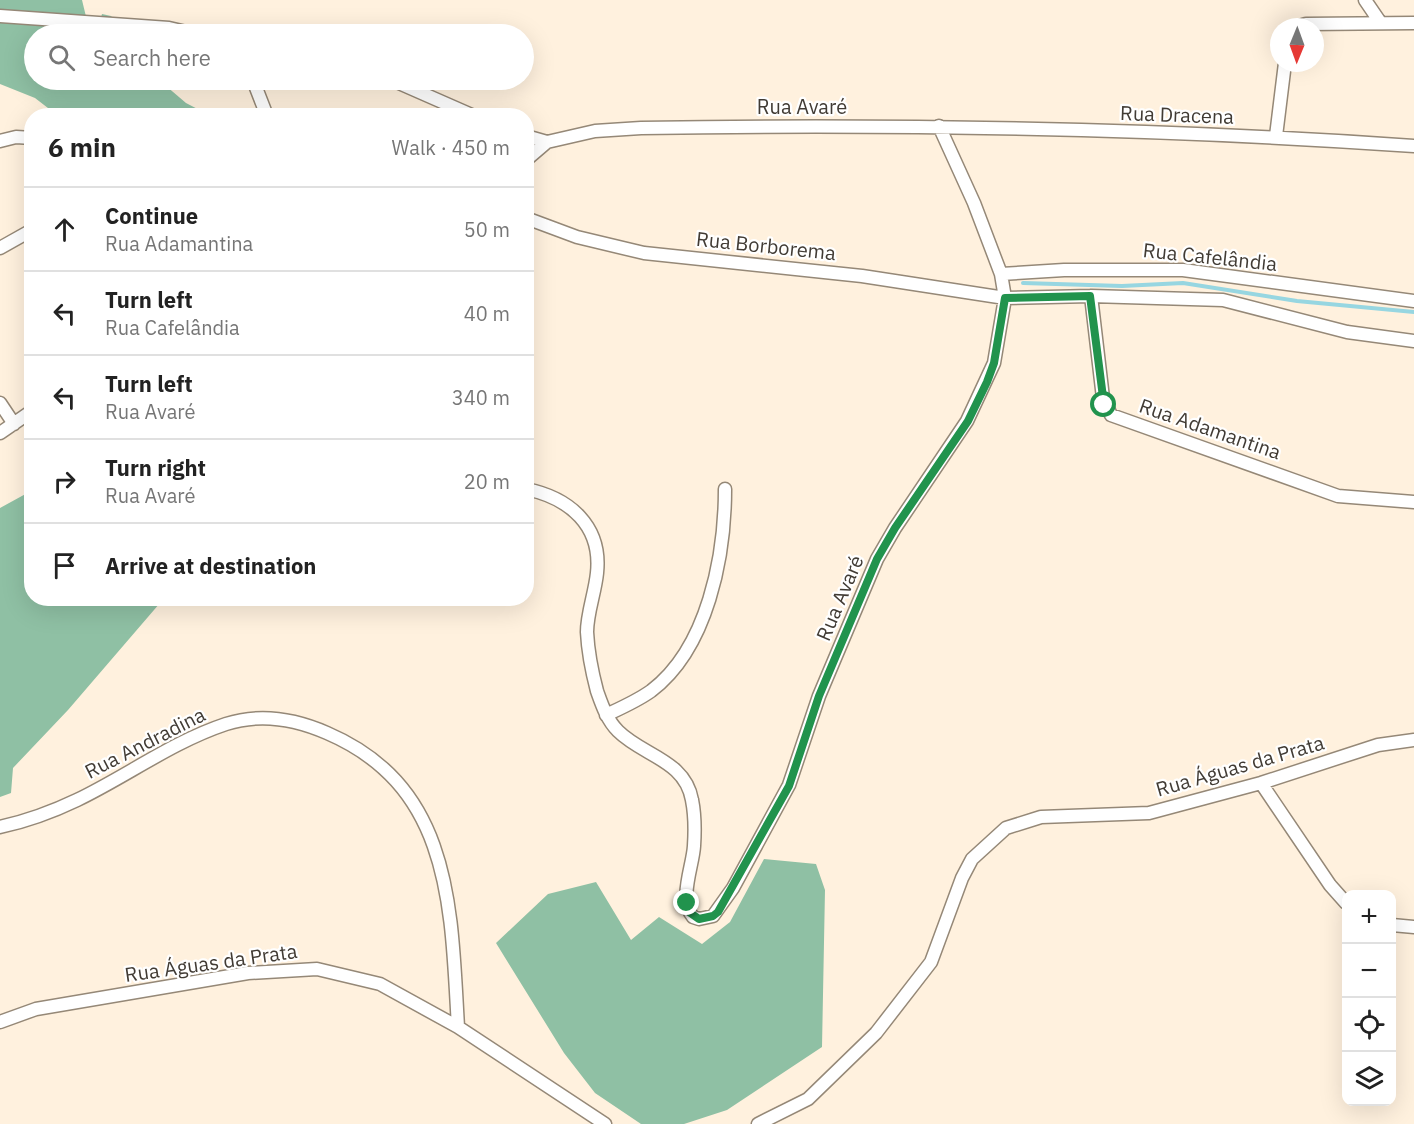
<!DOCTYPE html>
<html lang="en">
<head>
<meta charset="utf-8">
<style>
	body { margin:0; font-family:"IBM Plex Sans",sans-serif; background:#f2f2f2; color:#222 }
	.controls { position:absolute; right:18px; bottom:18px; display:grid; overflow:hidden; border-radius:12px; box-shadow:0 6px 24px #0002 }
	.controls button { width:54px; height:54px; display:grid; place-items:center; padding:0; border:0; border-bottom:2px solid #e0e0e0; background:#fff; color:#222; font:30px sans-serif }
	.compass { position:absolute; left:1270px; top:18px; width:54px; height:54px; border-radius:50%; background:#fff; box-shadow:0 6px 24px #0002; rotate:181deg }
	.stop { position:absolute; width:18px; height:18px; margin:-14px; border:4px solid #21934d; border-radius:50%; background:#fff }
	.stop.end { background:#21934d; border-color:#fff; box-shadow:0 2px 6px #0008 }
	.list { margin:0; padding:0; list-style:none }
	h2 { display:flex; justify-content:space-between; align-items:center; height:78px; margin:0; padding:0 24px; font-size:26px }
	h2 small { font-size:20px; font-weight:400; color:#767676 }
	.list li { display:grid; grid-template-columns:39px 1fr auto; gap:18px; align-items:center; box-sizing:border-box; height:84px; padding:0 24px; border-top:2px solid #e0e0e0 }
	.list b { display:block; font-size:22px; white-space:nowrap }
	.list p { margin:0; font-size:20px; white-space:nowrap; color:#767676 }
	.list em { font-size:20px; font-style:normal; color:#767676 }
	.icon { flex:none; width:33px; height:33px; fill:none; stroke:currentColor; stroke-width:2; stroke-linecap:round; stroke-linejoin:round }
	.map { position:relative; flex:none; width:1414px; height:1124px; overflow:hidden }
	.search { position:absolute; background:#fff; box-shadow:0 6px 24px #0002; left:24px; top:24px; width:510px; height:66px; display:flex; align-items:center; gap:15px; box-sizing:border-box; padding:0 21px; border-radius:33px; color:#767676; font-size:22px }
	.panel { position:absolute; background:#fff; box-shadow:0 6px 24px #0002; left:24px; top:108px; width:510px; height:498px; border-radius:24px }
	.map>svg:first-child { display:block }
	.forest { fill:#8fc0a4 }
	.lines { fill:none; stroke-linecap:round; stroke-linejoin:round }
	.stream { stroke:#97d6e1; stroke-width:4 }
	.street-casing { stroke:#958877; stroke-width:15 }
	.street { stroke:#fff; stroke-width:12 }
	.route { stroke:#21934d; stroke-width:8 }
	.labels { text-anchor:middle; stroke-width:4.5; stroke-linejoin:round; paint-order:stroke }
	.street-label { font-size:20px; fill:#413b34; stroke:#fff }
</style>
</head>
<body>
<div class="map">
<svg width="1414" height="1124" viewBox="0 0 1414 1124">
	<rect width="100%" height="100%" fill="#fff1de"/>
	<path class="forest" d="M0,0H82L89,29L97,31L102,14L111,16L126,34H34V80H159L186,103L209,115H151L153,112L149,108L122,115H57L35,98L0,84Z
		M31,491L32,598H158L160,603L68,710L13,768L11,793L0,797V508Z
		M764,859L816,864L825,890L822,1047L727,1110L684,1124H641L595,1093L564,1053L496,943L548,894L596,882L631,940L659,917L702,944L730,922Z"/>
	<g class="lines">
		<path class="stream" d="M1023,283L1122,286L1183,283L1297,301L1414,312"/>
		<defs>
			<path id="street" d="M1365,0L1380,22
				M0,16L169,28L195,34
				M1296,27L1306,24L1414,23
				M253,80L267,116
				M392,80L474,116
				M526,136L547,142
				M1276,136L1285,63
				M0,141L16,137L32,138
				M526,160L547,142L595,131L641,128C898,124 1157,128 1414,146
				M526,218L577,237L644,253L862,276L1005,298L1091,296L1223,300L1347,332L1414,341
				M0,248L32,230
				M1001,274L1064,270H1183L1414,301
				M1091,296L1103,398L1111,415L1338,496L1414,502
				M0,403L14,424
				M0,433L32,411
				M526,489C570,498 602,526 597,573C595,593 587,613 587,632C588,652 592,672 597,691C602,705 607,720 618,731C643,756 685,760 692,800C695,815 695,831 694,846C693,866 678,899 693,917L699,919L713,916L733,888L789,785L819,696L877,559L895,528L967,421L994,363L1005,298L1001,274L974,203L939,126
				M606,715C621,708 637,701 651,691C708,648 725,556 725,489
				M1261,783L1330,885L1346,903
				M0,827C27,821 52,812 77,800C127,776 172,742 226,724C260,713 295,719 327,733C453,787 451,909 458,1027
				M1392,925L1414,927
				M0,1022L36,1009L248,973L317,969L380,984L458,1027L605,1124
				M758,1124L808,1099L876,1033L931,962L962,878L972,859L1006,828L1041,817L1149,813L1261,783L1378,745L1414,740"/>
		</defs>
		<use href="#street" class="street-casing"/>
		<use href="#street" class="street"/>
	</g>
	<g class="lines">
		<path class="route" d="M687,903L689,912L699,919L713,916L718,912L789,786L819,696L877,559L895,528L968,421L987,382L994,363L1005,298L1090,296L1104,405"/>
	</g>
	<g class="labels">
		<g class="street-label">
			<text x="802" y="114">Rua Avaré</text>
			<text transform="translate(1177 115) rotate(2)" y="7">Rua Dracena</text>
			<text transform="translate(766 246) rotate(6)" y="7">Rua Borborema</text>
			<text transform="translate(1210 257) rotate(6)" y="7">Rua Cafelândia</text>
			<text transform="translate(1210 429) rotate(19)" y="7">Rua Adamantina</text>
			<text transform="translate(840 598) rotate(-67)" y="7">Rua Avaré</text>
			<text transform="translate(145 743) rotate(-27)" y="7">Rua Andradina</text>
			<text transform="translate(1240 766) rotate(-16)" y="7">Rua Águas da Prata</text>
			<text transform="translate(211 963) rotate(-8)" y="7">Rua Águas da Prata</text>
		</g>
	</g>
</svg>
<div class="controls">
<button>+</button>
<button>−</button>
<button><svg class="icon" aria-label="locate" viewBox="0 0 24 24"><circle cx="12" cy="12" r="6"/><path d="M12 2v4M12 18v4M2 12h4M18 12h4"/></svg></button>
<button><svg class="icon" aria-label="layers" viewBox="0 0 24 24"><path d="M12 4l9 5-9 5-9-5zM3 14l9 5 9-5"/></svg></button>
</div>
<svg class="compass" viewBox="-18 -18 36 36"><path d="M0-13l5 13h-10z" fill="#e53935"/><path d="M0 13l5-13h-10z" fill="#767676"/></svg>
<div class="stop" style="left:1104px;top:405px"></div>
<div class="stop end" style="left:687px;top:903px"></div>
<div class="search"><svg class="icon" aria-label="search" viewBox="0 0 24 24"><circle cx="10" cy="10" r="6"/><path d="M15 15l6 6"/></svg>Search here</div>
<section class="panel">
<h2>6 min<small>Walk · 450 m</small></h2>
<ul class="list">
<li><svg class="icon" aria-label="ahead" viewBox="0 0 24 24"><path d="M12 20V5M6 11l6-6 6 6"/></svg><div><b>Continue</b><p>Rua Adamantina</p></div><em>50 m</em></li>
<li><svg class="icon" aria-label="left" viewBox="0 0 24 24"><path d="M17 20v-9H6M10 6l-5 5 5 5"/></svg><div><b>Turn left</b><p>Rua Cafelândia</p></div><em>40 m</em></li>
<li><svg class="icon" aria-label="left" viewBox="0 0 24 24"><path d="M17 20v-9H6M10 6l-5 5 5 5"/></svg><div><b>Turn left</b><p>Rua Avaré</p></div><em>340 m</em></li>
<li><svg class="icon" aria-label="right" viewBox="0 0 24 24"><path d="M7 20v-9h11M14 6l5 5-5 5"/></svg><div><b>Turn right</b><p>Rua Avaré</p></div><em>20 m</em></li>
<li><svg class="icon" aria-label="arrive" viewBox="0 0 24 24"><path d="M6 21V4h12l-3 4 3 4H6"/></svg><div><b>Arrive at destination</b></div></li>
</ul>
</section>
</div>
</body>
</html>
